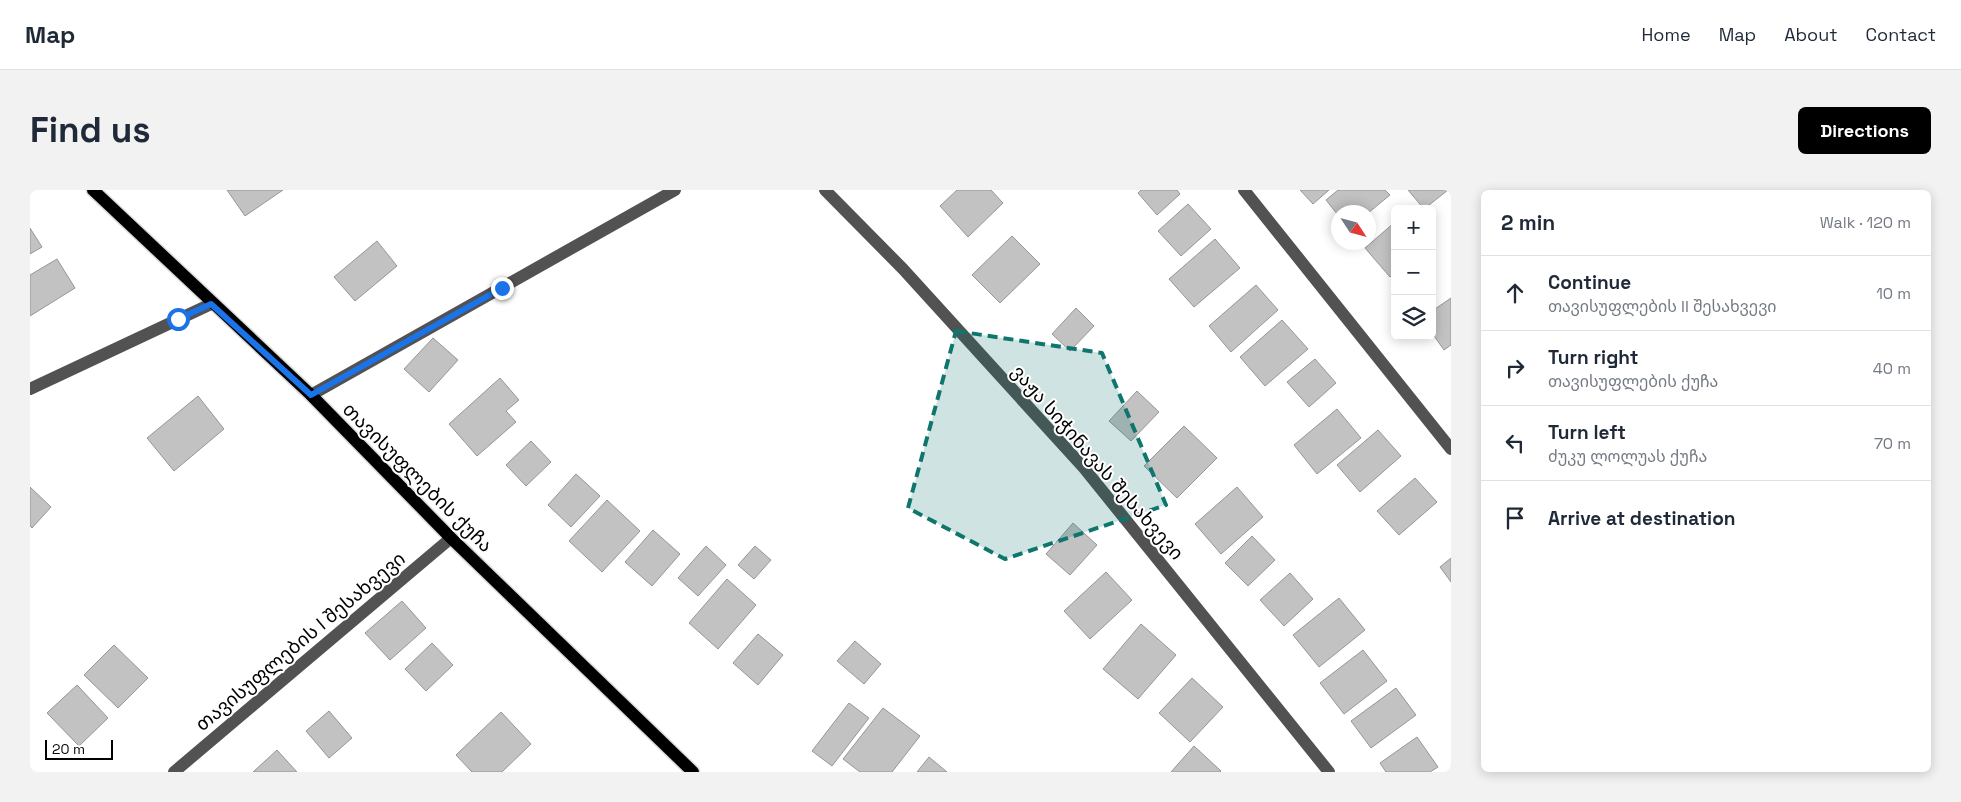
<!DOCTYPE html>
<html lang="en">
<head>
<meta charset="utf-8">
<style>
	body { margin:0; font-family:"Space Grotesk","Noto Sans Georgian",sans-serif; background:#f2f2f3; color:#1f2937 }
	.controls { position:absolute; right:15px; top:15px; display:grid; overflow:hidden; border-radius:8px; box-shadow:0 2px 12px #0003 }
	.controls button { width:45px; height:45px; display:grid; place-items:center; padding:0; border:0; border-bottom:1px solid #e0e1e3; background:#fff; color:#1f2937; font:25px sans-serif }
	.compass { position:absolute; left:1301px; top:15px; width:45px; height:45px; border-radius:50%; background:#fff; box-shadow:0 2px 12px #0003; rotate:126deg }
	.scale { position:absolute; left:15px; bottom:12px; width:68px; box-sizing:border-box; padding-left:5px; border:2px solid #000; border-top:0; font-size:14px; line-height:18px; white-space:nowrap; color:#000; -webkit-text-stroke:4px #fff; paint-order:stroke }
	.stop { position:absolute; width:15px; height:15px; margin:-11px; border:4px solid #1a73e8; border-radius:50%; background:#fff }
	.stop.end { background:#1a73e8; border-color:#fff; box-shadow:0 1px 5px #0008 }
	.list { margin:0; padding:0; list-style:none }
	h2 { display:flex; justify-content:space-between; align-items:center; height:65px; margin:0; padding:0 20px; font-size:21px }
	h2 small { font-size:16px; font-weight:400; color:#747a83 }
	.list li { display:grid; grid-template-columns:32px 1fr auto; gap:15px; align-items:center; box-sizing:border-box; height:75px; padding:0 20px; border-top:1px solid #e0e1e3 }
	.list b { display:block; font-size:19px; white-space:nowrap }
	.list p { margin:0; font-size:16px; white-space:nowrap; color:#747a83 }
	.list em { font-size:16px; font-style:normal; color:#747a83 }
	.icon { flex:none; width:28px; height:28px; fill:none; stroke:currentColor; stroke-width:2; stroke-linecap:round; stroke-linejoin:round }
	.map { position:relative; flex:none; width:1421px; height:582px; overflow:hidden; border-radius:8px }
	header { display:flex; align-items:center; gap:30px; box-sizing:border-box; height:70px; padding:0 25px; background:#fff; border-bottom:1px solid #e0e1e3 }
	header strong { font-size:24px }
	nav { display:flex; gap:28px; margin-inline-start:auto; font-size:18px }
	.intro { display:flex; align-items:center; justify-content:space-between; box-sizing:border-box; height:120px; padding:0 30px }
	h1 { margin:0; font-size:35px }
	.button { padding:12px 22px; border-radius:8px; background:#000; color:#fff; font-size:18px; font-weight:700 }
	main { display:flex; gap:30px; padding:0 30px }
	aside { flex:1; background:#fff; border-radius:8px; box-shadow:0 2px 12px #0003 }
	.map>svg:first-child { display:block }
	.building { fill:#c2c2c2; stroke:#969696 }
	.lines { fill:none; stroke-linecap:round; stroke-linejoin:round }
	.major-casing { stroke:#dbdbdb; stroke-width:15 }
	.minor { stroke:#525252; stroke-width:12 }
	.major { stroke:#000; stroke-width:12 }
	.route { stroke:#1a73e8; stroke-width:6 }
	.marked { fill:#0f766e; fill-opacity:0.2; stroke:#0f766e; stroke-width:4; stroke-dasharray:10 6; stroke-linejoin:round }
	.labels { text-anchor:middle; stroke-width:4; stroke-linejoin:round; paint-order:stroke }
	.street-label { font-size:19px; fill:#000; stroke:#fff }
</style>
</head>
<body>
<header>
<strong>Map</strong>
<nav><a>Home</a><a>Map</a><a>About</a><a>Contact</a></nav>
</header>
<div class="intro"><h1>Find us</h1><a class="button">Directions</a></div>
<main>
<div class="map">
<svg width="1421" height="582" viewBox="0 0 1421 582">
	<rect width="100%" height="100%" fill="#fff"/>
	<path class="building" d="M197,0H253L215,26Z
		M927,0H961L973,13L938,47L910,16Z
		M1111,0H1147L1150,4L1127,25L1108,3Z
		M1270,0H1299L1283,14Z
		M1308,0H1355L1360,5L1338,23L1308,22V25L1296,10Z
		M1378,0H1418L1394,19Z
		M1158,14L1181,39L1151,66L1128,41Z
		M1365,32V82L1360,87L1335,58Z
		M0,38L12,57L0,64Z
		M982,46L1010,74L970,113L942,85Z
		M1185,49L1210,78L1164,117L1139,89Z
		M347,51L367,76L325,111L304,87Z
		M27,69L45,98L0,126V85Z
		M1226,95L1248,120L1201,162L1179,136Z
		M1421,108V155L1414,160L1402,143V121Z
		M1046,118L1064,136L1040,161L1022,144Z
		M1252,130L1278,159L1235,196L1210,167Z
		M403,148L428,170L399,202L374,179Z
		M1285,169L1306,193L1279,217L1257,192Z
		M470,188L489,210L476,221L486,232L447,266L419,234Z
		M1107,201L1129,222L1101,251L1079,231Z
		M168,206L194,239L144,281L117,248Z
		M1307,219L1331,248L1287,284L1264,255Z
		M1154,236L1187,268L1147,308L1114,276Z
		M1348,240L1371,266L1330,302L1307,275Z
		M501,251L521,272L496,296L476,275Z
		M546,284L570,306L541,337L518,315Z
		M1385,288L1407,312L1369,345L1347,321Z
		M0,297L21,317L2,338L0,336Z
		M1207,297L1233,327L1191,364L1165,334Z
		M577,310L610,341L572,382L539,351Z
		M1043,333L1067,355L1040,385L1016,364Z
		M623,340L650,364L622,396L595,372Z
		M1222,346L1245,370L1218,396L1195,373Z
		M676,356L696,375L668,406L648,388Z
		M725,356L741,370L724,389L708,375Z
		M1421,368V392L1410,377Z
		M1076,382L1102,410L1060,449L1034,421Z
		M1260,383L1283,409L1254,436L1230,410Z
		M697,389L726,415L688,459L659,433Z
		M1309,408L1335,440L1289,477L1263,445Z
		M372,411L396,438L360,470L335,443Z
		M1111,434L1146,465L1108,509L1073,479Z
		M728,444L753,465L728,495L703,473Z
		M825,451L851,474L834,494L807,471Z
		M402,453L423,475L396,501L375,479Z
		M84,455L118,488L88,518L54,485Z
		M1333,460L1357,491L1314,524L1290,493Z
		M1162,488L1193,517L1160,552L1129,523Z
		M47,495L78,528L49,556L17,523Z
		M1366,498L1386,525L1341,558L1321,531Z
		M819,513L839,528L802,576L782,561Z
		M853,518L890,546L862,582H830L813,569Z
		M299,521L322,548L299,568L276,541Z
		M471,522L501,554L472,582H442L426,565Z
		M1387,547L1408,577L1400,582H1356L1350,573Z
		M1164,556L1191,581L1190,582H1141Z
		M247,560L267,582H223Z
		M899,567L917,582H887Z"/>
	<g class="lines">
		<defs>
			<path id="major" d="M63,0L281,205L421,348L663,582"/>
		</defs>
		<use href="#major" class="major-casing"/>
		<path class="minor" d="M795,0L873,79L1054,278L1299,582
			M1214,0L1421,259
			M0,199L181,114
			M281,205L645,0
			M144,582L421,348"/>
		<use href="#major" class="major"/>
	</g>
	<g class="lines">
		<path class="route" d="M148,129L181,114L281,205L472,98"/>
	</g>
	<path class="marked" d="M926,141L1072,163L1136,315L975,369L878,318Z"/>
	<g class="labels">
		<g class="street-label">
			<text transform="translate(1068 272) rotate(49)" y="7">ვაჟა სიჭინავას შესახვევი</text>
			<text transform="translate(388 287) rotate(45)" y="7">თავისუფლების ქუჩა</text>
			<text transform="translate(270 451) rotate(-40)" y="7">თავისუფლების I შესახვევი</text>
		</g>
	</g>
</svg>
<div class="controls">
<button>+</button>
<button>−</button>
<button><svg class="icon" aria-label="layers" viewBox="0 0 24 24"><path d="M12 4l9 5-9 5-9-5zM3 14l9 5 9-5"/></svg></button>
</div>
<svg class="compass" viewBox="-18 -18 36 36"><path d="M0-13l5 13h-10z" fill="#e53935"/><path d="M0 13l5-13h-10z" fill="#747a83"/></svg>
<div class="scale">20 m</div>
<div class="stop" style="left:148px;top:129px"></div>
<div class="stop end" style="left:472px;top:98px"></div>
</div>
<aside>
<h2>2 min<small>Walk · 120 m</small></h2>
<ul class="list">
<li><svg class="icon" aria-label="ahead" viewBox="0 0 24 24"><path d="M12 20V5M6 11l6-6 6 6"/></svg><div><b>Continue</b><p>თავისუფლების II შესახვევი</p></div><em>10 m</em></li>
<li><svg class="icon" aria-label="right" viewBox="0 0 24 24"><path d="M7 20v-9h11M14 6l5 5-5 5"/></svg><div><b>Turn right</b><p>თავისუფლების ქუჩა</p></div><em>40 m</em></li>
<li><svg class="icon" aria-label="left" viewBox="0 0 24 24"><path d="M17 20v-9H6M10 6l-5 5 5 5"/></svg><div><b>Turn left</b><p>ძუკუ ლოლუას ქუჩა</p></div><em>70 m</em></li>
<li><svg class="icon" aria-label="arrive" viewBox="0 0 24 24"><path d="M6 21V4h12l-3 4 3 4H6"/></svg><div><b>Arrive at destination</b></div></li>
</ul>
</aside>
</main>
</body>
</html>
